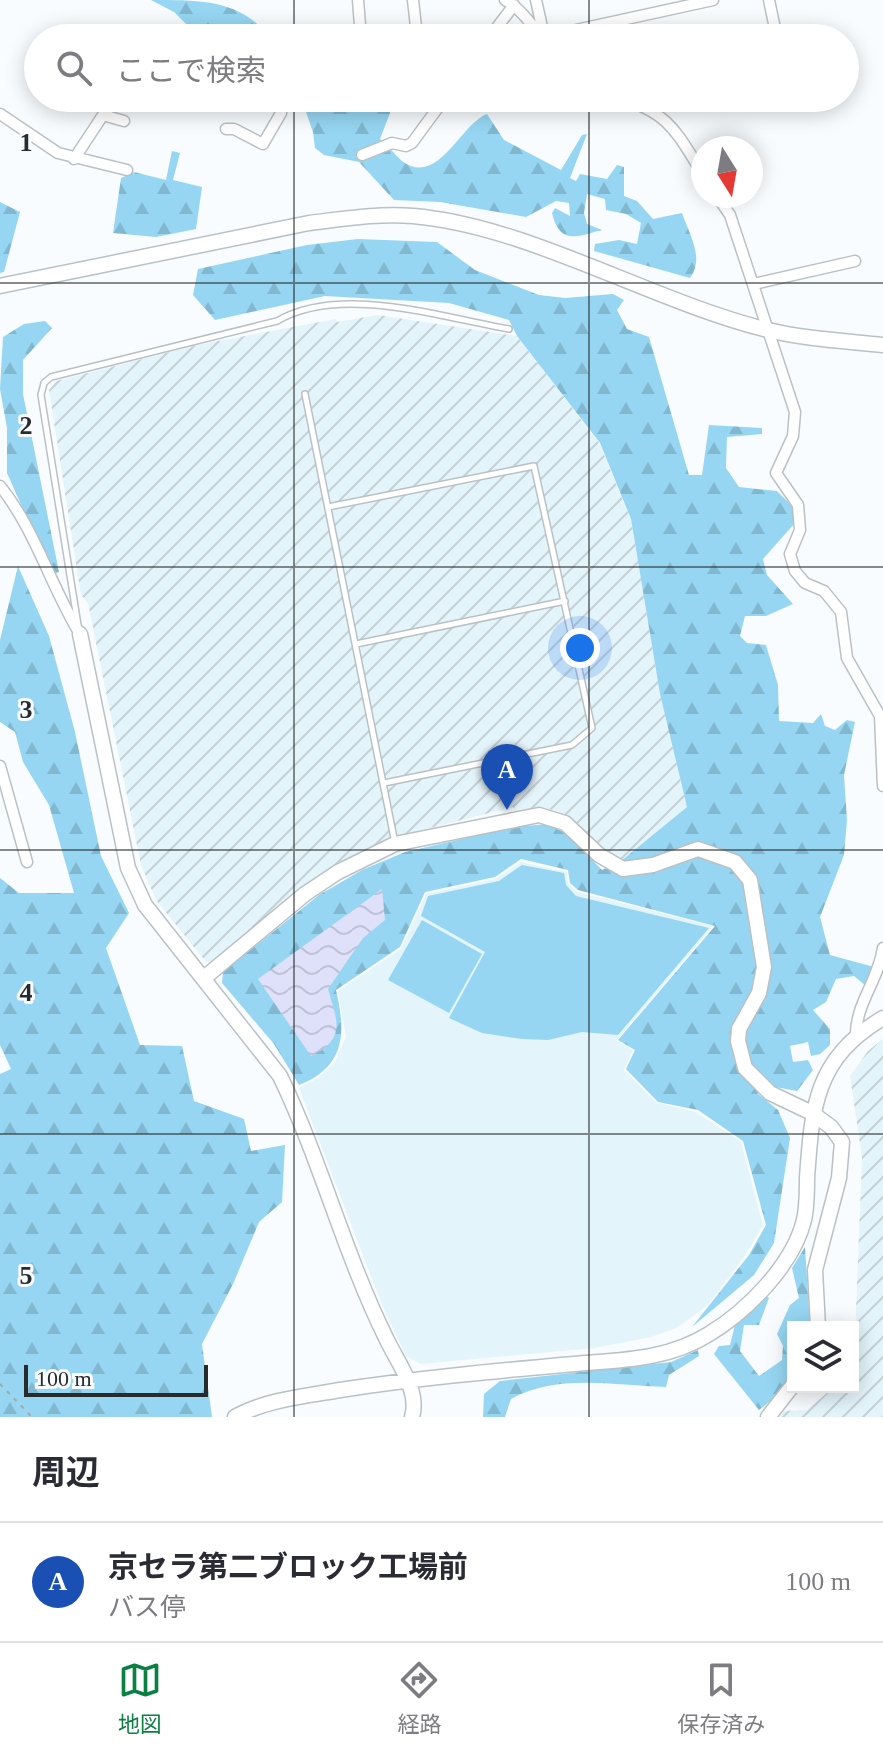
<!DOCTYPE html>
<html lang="ja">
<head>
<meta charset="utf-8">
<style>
	body { margin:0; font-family:"Times New Roman","Noto Sans JP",serif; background:#f2f2f3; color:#2b2b33 }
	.controls { position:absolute; right:24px; bottom:24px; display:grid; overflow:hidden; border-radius:0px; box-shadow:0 4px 20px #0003 }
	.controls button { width:72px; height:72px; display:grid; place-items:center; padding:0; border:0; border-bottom:2px solid #e1e1e2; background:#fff; color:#2b2b33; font:40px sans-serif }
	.compass { position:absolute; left:691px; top:136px; width:72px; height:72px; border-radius:50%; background:#fff; box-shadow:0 4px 20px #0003; rotate:169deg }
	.scale { position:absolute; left:24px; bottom:20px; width:184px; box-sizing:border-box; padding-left:8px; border:4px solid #282b2c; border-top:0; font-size:22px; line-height:28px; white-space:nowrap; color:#282b2c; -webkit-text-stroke:6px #f8fcff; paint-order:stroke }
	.you { position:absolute; left:580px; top:648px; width:28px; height:28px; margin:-20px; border:6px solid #fff; border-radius:50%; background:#1a73e8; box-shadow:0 0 0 12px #1a73e833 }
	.badge { display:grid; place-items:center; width:52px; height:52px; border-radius:50%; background:#0b8043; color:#fff; font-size:26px; font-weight:700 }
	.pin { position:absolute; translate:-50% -66px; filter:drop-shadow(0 2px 4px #0008) }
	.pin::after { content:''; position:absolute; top:42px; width:28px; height:24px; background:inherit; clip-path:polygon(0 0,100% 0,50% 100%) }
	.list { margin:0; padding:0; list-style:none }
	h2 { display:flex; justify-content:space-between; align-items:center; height:104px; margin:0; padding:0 32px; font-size:34px }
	h2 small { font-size:26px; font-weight:400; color:#7c7c81 }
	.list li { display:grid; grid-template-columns:52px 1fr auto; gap:24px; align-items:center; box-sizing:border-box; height:120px; padding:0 32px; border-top:2px solid #e1e1e2 }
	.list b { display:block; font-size:30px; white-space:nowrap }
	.list p { margin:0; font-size:26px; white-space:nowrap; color:#7c7c81 }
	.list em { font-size:26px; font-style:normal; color:#7c7c81 }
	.icon { flex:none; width:44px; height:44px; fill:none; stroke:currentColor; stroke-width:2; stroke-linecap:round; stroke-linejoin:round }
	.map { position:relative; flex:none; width:883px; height:1417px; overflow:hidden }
	.search { position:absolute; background:#fff; box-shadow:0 4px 20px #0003; left:24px; right:24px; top:24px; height:88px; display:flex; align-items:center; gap:20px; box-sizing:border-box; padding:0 28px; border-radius:44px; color:#7c7c81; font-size:30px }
	.sheet { height:224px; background:#fff }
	nav { display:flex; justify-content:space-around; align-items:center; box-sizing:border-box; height:112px; border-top:2px solid #e1e1e2; background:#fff; font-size:22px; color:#7c7c81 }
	nav a { display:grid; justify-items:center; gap:4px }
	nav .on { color:#0b8043 }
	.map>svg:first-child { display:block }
	.built { fill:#e4f4fb }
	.industrial { fill:url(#industrial-furrows) }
	.forest { fill:url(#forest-firs) }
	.garden { fill:#96d6f2 }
	.water { fill:url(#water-waves) }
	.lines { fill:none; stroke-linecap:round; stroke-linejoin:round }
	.lane-casing { stroke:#bac1c4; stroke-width:8 }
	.street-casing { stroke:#bac1c4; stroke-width:13 }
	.secondary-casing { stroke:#bac1c4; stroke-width:17 }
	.path { stroke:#a5a8ab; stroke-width:2; stroke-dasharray:4 6; stroke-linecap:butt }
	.lane { stroke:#fff; stroke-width:5 }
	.street { stroke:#fff; stroke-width:10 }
	.secondary { stroke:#fff; stroke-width:14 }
	.grid { fill:none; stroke:#282b2c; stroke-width:2; stroke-opacity:0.55 }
	.grid-label { font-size:26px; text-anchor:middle; font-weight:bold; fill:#282b2c; stroke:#f8fcff; stroke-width:6; stroke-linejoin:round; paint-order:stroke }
</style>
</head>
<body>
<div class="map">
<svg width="883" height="1417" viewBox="0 0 883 1417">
	<defs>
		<pattern id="industrial-furrows" width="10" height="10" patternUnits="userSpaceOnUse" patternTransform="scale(2)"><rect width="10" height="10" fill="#e4f4fb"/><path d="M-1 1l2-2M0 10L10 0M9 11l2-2" fill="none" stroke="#c4d1d7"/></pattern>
		<pattern id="forest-firs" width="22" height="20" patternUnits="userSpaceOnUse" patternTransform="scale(2)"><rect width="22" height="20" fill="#96d6f2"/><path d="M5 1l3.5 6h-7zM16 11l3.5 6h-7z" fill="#81b8d0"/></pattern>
		<pattern id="water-waves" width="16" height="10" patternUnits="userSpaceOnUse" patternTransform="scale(2)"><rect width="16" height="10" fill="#dfe1fb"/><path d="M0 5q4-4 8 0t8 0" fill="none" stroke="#bfc1d7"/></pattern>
	</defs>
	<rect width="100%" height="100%" fill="#f8fcff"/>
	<path class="built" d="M521,862L567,872L568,884L577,892L713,926L616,1041L633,1050L624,1070L657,1103L696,1112L741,1142L763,1225L745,1256L707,1306L676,1328L651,1337L594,1348L421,1364L406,1356L382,1305L299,1088L318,1078L335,1062L346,1037L338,991L401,949L426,894L496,879Z"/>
	<path class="industrial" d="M378,315L517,336L599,443L631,519L660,694L687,807L621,861L611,857L575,821L558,811L538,807L514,812L513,807L414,832L376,847L214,961L206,962L156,900L141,865L88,603L81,595L49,390L56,381L197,345L336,319L337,322Z
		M883,1039V1417H780L783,1411L807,1410L834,1387H853L862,1158L850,1076L868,1051Z"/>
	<path class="forest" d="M151,0C204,0 240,0 271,38H181L190,28L174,12Z
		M301,98H347L359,104V98H386L390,113L380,139C388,145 394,154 402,161C438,188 461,123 487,114L504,140L561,170L582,135L587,134L570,178L576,181L580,174L607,179L617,165L624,167V196L637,201L653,219L682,213C689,234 705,258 690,278L594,251L595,244L619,240L637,244L641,223L626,214L606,210L605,199L587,194L584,213L587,224L602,230C578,236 560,246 552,213L555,208L570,216L569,203L556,201L526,217L440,202L394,200L359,162L324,155L315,148L313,132Z
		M172,151L180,153L173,180L202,187L196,229L156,237L113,233L121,178L134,172L166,180Z
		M0,202L20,212L4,272L0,273Z
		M358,239L437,242L475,270L539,295L565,298L613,294L624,300L617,310L627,329L649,337L689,475H702L709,425L762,428V434L727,437L726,468L739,487L777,491L793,507L794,524L763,559L767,575L793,604L766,616H745L740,636L747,643L766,645L778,685L779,721L813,723L821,714L825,726L835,730L847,720L855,722L844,775L847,820L844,855L820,917L830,955L874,967L866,986L854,976L836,979L826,1002L813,1010L830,1029V1045L820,1054L811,1056L808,1042L790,1046L793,1062L808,1060L813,1070L797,1091L775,1087L757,1093L778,1110L790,1138L774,1243L754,1275L692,1327L749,1255L766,1225L743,1141L698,1110L658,1102L626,1069L635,1050L618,1040L715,926L578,890L570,883L568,870L521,859L495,877L425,892L400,947L336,990C346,1032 346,1067 299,1085L274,1044L222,983L223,972L319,895L362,870L405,852L514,827L547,824L567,834L602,870L621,861L687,807L660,694L631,519L600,443L517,336L509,320L449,303L325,296L215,320L193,295L198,269L307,245Z
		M45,321L52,328L23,360V394L59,572L52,574L7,473V428L0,389L3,337L24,324Z
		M18,566L49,636L75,732L101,856L129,913L106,948L140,1045L182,1046L194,1101L244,1119L251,1151L285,1145L282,1202L259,1222L233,1284L202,1344L212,1417H0V1074L11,1069L0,1045V878L19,893H74L49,805L23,762L15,732L0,722V640Z
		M805,1247L810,1327H793C793,1371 796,1382 759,1410L714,1354L719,1346L730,1345L735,1325L764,1295L769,1298L759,1325H744L740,1351L759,1376L782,1360L783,1346L777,1334L790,1305L799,1298L792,1268Z
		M698,1350L699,1356L669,1375L666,1387C613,1386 559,1373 511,1399L505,1417H483L484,1394L500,1381L671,1362Z"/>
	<path class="garden" d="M522,865L564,873L566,885L576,896L709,928L618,1035L582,1032L548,1040L522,1039L482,1033L449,1018L485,952L421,916L428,896L499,881Z
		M422,920L482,954L449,1013L388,980Z"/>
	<path class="water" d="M382,889L385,920L363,938L328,989C337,1021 347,1038 311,1056L258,979Z"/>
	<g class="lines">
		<defs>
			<path id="lane" d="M305,394L395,843
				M328,507L534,466L592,728L572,745L384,783
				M78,625L41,395L44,383L51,377L277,321C340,284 440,317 509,329
				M356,644L565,601"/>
			<path id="street" d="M358,0L361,38
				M413,0L416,27
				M505,0C523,10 529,24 544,37
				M536,0L544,36
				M769,0L777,38
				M544,37L713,0
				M489,38L514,5
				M619,98C670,113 676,132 703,174
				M0,114L58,153L127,170
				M103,115L117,98
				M226,129H234L263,144L281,113L278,105L269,98
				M362,155L392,143L406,146L412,143L445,98
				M74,159L103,115L124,121
				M717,196L730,215L795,412L793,436L776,473L798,505L800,530L790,554L795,571L805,583L824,591L841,612L847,658L880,716L883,786
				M754,284L855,261
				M0,486C35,529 51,587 80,634
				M0,766L27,862
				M856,1037C855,1004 878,982 883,948"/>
			<path id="secondary" d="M0,286L309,223C343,219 378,213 413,216C529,226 653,302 768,330C805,339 845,341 883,345
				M80,634L128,868L145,905L280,1076C321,1161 344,1253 386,1338C397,1362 420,1390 412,1417
				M204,978L305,894L338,872L395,844L539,815L565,823L599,855L623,869L653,865L698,849L735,862L750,880L764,967L759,993L739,1029L738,1041L745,1068L770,1093L812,1113L831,1127L842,1142L839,1178L815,1270L818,1327
				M235,1417C265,1400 305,1396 340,1390C418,1378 496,1371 574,1364C621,1360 668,1360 709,1334C747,1311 793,1265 804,1220C807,1207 807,1192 807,1178C812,1107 815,1058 883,1018
				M768,1417L793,1385"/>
		</defs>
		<use href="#lane" class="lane-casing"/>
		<use href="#street" class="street-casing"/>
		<use href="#secondary" class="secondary-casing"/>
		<path class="path" d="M0,1384L32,1417"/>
		<use href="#lane" class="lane"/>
		<use href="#street" class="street"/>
		<use href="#secondary" class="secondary"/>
	</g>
	<path class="grid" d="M294,0V38M589,0V38M294,98V1417M589,98V1417M0,283H883M0,567H883M0,850H883M0,1134H883"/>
	<g class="grid-label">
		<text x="26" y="151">1</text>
		<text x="26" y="434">2</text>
		<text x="26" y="718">3</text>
		<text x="26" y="1001">4</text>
		<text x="26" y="1284">5</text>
	</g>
</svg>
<div class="controls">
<button><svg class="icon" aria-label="layers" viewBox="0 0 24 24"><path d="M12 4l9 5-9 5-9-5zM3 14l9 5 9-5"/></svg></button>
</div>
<svg class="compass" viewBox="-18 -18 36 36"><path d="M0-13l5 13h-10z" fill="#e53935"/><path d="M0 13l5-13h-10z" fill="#7c7c81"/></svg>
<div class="scale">100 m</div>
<div class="you"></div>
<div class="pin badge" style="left:507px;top:810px;background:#1a4fb4">A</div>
<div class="search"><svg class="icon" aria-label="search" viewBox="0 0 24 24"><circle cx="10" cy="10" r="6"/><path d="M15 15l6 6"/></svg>ここで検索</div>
</div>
<section class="sheet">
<h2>周辺<small></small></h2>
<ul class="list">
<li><span class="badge" style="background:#1a4fb4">A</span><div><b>京セラ第二ブロック工場前</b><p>バス停</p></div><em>100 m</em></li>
</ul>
</section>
<nav>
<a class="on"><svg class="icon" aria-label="map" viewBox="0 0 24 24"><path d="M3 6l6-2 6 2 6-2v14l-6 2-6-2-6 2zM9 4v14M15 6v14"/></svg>地図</a>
<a><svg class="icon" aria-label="directions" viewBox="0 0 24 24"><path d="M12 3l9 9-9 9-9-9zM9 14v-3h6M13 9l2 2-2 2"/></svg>経路</a>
<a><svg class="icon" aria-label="saved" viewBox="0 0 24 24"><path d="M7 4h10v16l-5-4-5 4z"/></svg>保存済み</a>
</nav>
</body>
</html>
